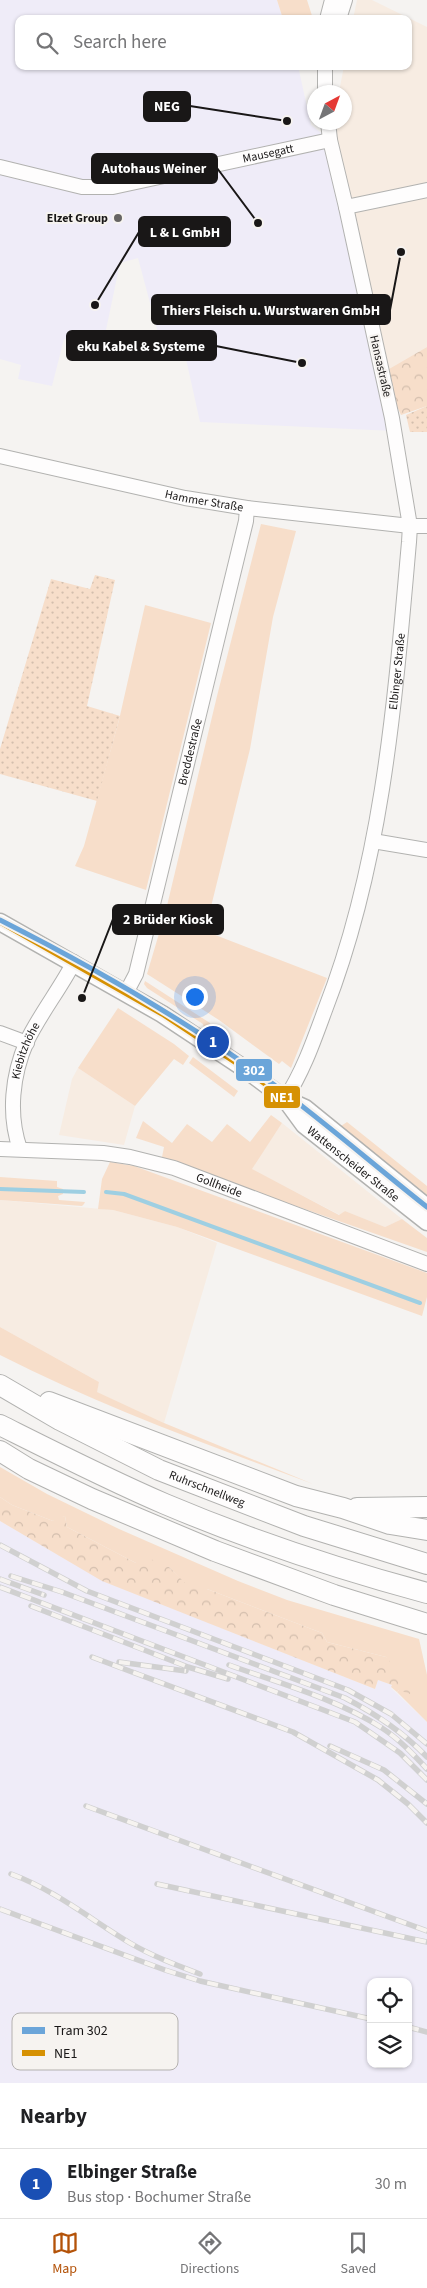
<!DOCTYPE html>
<html lang="en">
<head>
<meta charset="utf-8">
<style>
	body { margin:0; font-family:"Source Sans 3",sans-serif; background:#f2f2f2; color:#202124 }
	.controls { position:absolute; right:15px; bottom:15px; display:grid; overflow:hidden; border-radius:10px; box-shadow:0 1px 4px #0004 }
	.controls button { width:45px; height:45px; display:grid; place-items:center; padding:0; border:0; border-bottom:1px solid #e0e0e0; background:#fff; color:#202124; font:25px sans-serif }
	.compass { position:absolute; left:307px; top:85px; width:45px; height:45px; border-radius:50%; background:#fff; box-shadow:0 1px 4px #0004; rotate:41deg }
	.you { position:absolute; left:194px; top:996px; width:18px; height:18px; margin:-12px; border:4px solid #fff; border-radius:50%; background:#1a73e8; box-shadow:0 0 0 8px #1a73e833 }
	.badge { display:grid; place-items:center; width:32px; height:32px; border-radius:50%; background:#b45309; color:#fff; font-size:16px; font-weight:700 }
	.pin { position:absolute; translate:-50% -50%; border:2px solid #fff; box-shadow:0 1px 5px #0006 }
	.list { margin:0; padding:0; list-style:none }
	h2 { display:flex; justify-content:space-between; align-items:center; height:65px; margin:0; padding:0 20px; font-size:21px }
	h2 small { font-size:16px; font-weight:400; color:#757577 }
	.list li { display:grid; grid-template-columns:32px 1fr auto; gap:15px; align-items:center; box-sizing:border-box; height:70px; padding:0 20px; border-top:1px solid #e0e0e0 }
	.list b { display:block; font-size:19px; white-space:nowrap }
	.list p { margin:0; font-size:16px; white-space:nowrap; color:#757577 }
	.list em { font-size:16px; font-style:normal; color:#757577 }
	.icon { flex:none; width:28px; height:28px; fill:none; stroke:currentColor; stroke-width:2; stroke-linecap:round; stroke-linejoin:round }
	.map { position:relative; flex:none; width:427px; height:2083px; overflow:hidden }
	.search { position:absolute; background:#fff; box-shadow:0 1px 4px #0004; left:15px; right:15px; top:15px; height:55px; display:flex; align-items:center; gap:12px; box-sizing:border-box; padding:0 18px; border-radius:10px; color:#757577; font-size:19px }
	.sheet { height:135px; background:#fff }
	nav { display:flex; justify-content:space-around; align-items:center; box-sizing:border-box; height:70px; border-top:1px solid #e0e0e0; background:#fff; font-size:14px; color:#757577 }
	nav a { display:grid; justify-items:center; gap:2px }
	nav .on { color:#b45309 }
	.map>svg:first-child { display:block }
	.commercial { fill:#f7ece2 }
	.industrial { fill:#efecf8; fill-rule:evenodd }
	.grass { fill:#f7deca }
	.forest { fill:url(#forest-crowns) }
	.garden { fill:url(#garden-dots) }
	.lines { fill:none; stroke-linecap:round; stroke-linejoin:round }
	.stream { stroke:#9ecfe2; stroke-width:4 }
	.minor-casing { stroke:#b2b2b0; stroke-width:16 }
	.major-casing { stroke:#b2b2b0; stroke-width:19 }
	.highway-casing { stroke:#b2b2b0; stroke-width:22 }
	.minor { stroke:#fefdfd; stroke-width:14 }
	.major { stroke:#fefdfd; stroke-width:16 }
	.highway { stroke:#fefdfd; stroke-width:20 }
	.rail-casing { stroke:#d0d0d0; stroke-width:5.5 }
	.rail { stroke:#f6f3f0; stroke-width:4; stroke-dasharray:11; stroke-linecap:butt }
	.bus-1-casing { stroke:#f6f3f0; stroke-width:9 }
	.bus-1 { stroke:#d69103; stroke-width:5 }
	.tram-1-casing { stroke:#f6f3f0; stroke-width:9 }
	.tram-1 { stroke:#6ba5d9; stroke-width:5 }
	.poi-dot { fill:#666463; stroke:#f6f3f0; stroke-width:2 }
	.labels { text-anchor:middle; stroke-width:4; stroke-linejoin:round; paint-order:stroke }
	.street-label { font-size:12px; fill:#191717; stroke:#f6f3f0 }
	.poi-label { font-size:12px; font-weight:bold; fill:#191717; stroke:#f6f3f0; text-anchor:end }
	.key { fill:#f6f3f0; stroke:#b4b1af; stroke-width:1 }
	.key-label { font-size:14px; fill:#191717 }
	.leader { fill:none; stroke:#191717; stroke-width:2 }
	.callout-dot { fill:#191717; stroke:#f6f3f0; stroke-width:2 }
	.callout { fill:#191717; stroke:#191717; stroke-width:2 }
	.callout-label { font-size:14px; text-anchor:middle; font-weight:bold; fill:#fff }
	.line-badge { stroke:#f6f3f0; stroke-width:2 }
	.badge-label { font-size:14px; text-anchor:middle; font-weight:bold; fill:#fff }
</style>
</head>
<body>
<div class="map">
<svg width="427" height="2083" viewBox="0 0 427 2083">
	<defs>
		<pattern id="forest-crowns" width="20" height="18" patternUnits="userSpaceOnUse" patternTransform="scale(1.25)"><rect width="20" height="18" fill="#f7deca"/><path d="M2 6a3 3 0 1 1 6 0M12 15a3 3 0 1 1 6 0" fill="none" stroke="#d3bead"/></pattern>
		<pattern id="garden-dots" width="8" height="8" patternUnits="userSpaceOnUse" patternTransform="scale(1.25)"><rect width="8" height="8" fill="#f7deca"/><path d="M2 2h.1M6 6h.1" fill="none" stroke="#d3bead" stroke-width="1.8" stroke-linecap="round"/></pattern>
	</defs>
	<rect width="100%" height="100%" fill="#f5f3f1"/>
	<path class="commercial" d="M357,0H372L427,27V347L382,373L333,123L344,122V92H339L344,66H408V19H353Z
		M78,1068L135,1106L124,1145L59,1135L72,1079Z
		M282,1123L402,1219L385,1227L345,1211L340,1215L251,1169Z
		M0,1200L113,1210L177,1227L217,1243L164,1423L96,1392L99,1382L0,1327Z"/>
	<path class="industrial" d="M0,0H277L283,19H19V66H298L311,125L330,140L394,431L200,422L182,341L161,344L138,258L120,263L102,349L64,339L52,386L18,379L21,365L0,359Z
		M0,1521L103,1581L375,1689L378,1680L392,1685L391,1688L427,1722V2083H0ZM371,1982H408V2064H371Z"/>
	<path class="grass" d="M277,0H307L313,19H283Z
		M261,524L296,531L273,617L250,749L205,931L327,978L291,1068L282,1061L279,1064L219,1020L147,974L166,910L217,696Z
		M145,605L211,623L146,890L75,866L84,846L119,720Z
		M145,981L210,1023L211,1027L208,1031L204,1029L203,1024L147,988L144,984Z
		M118,1008L174,1044L189,1056L183,1065L174,1059L135,1106L78,1068Z
		M193,1057L238,1091L234,1097L189,1063Z
		M271,1115L282,1123L252,1169L339,1215L345,1211L385,1227L402,1219L427,1238V1252L208,1175L162,1157L164,1147L136,1138L143,1121L172,1143L187,1124L212,1142L227,1124L250,1142Z
		M347,1122L427,1186V1195L341,1126Z
		M110,1162L134,1166L427,1273V1297L422,1316L177,1227L113,1210L98,1209L102,1179Z
		M0,1177L57,1181V1187L63,1189V1194L58,1196L59,1200L85,1202L84,1204L82,1206L0,1200Z
		M0,1327L99,1382L97,1392L164,1423L313,1484C206,1444 102,1407 0,1355Z
		M0,1467L47,1494L119,1529L238,1581L287,1600L419,1639L427,1675V1722L397,1692L399,1690L386,1657L327,1642L322,1633L207,1589H190L169,1567L136,1563L67,1527L65,1516L53,1521L12,1505L0,1497Z"/>
	<path class="forest" d="M427,347V406L401,415L382,373Z
		M0,1497L12,1505L53,1521L56,1518L65,1516L67,1527L136,1563L146,1557L169,1567L190,1588L207,1589L322,1633L327,1642L386,1657L412,1687L410,1694L399,1690L397,1692L391,1687L392,1685L378,1680L375,1689L102,1581L0,1521Z"/>
	<path class="garden" d="M427,406V432H410L406,415Z
		M95,575L115,580L87,706L120,716L97,801L0,774V749L51,579L90,589Z"/>
	<g class="lines">
		<path class="stream" d="M0,1189L84,1192
			M106,1192L124,1194L420,1303"/>
		<defs>
			<g id="minor">
				<path d="M327,19L332,0"/>
				<path d="M339,19L345,0"/>
				<path d="M325,66V92"/>
				<path d="M328,122L330,140L346,207L427,190"/>
				<path id="s1" d="M0,167L82,187H113L330,140"/>
				<path id="s2" d="M0,456L185,498L247,508L410,526H427"/>
				<path d="M373,841L427,850"/>
				<path id="s3" d="M126,993L136,974L246,521L247,508"/>
				<path d="M0,1033L27,1043"/>
				<path id="s4" d="M285,1099C303,1072 314,1040 325,1010C383,861 395,700 409,542L410,526L392,418L346,207"/>
				<path id="s5" d="M0,1149L103,1153L130,1157L174,1168L427,1264"/>
				<path id="s6" d="M20,1149C8,1115 12,1075 27,1041C40,1014 60,989 74,962"/>
			</g>
			<g id="major">
				<path d="M0,922L162,1014L245,1069L285,1099L305,1108L427,1207"/>
				<path id="s7" d="M285,1099L304,1125L427,1222"/>
			</g>
			<g id="highway">
				<path id="s8" d="M0,1385L60,1420L159,1470L304,1526L427,1564"/>
				<path d="M49,1402L296,1496L343,1508L390,1524L427,1530"/>
				<path d="M0,1425C54,1452 109,1480 165,1504C250,1540 338,1569 427,1593"/>
				<path d="M0,1451L29,1469L92,1499L215,1551L334,1595L427,1624"/>
				<path d="M357,1508L427,1507"/>
			</g>
		</defs>
		<use href="#minor" class="minor-casing"/>
		<use href="#major" class="major-casing"/>
		<use href="#highway" class="highway-casing"/>
		<use href="#minor" class="minor"/>
		<use href="#major" class="major"/>
		<use href="#highway" class="highway"/>
		<defs>
			<path id="rail" d="M0,1545L87,1591L348,1690L391,1714L427,1744
				M11,1576L62,1592L345,1698C376,1714 403,1732 427,1757
				M0,1579L44,1595
				M0,1587L355,1722L400,1753L427,1780
				M31,1606L188,1667L228,1679
				M92,1657L293,1732L378,1780L408,1804L427,1823
				M119,1662L186,1671
				M229,1665C279,1683 337,1699 382,1728C399,1739 413,1754 427,1769
				M330,1746L384,1770L427,1804
				M86,1806L427,1931
				M11,1874C55,1890 90,1919 130,1943C152,1956 176,1965 200,1974
				M157,1884L427,1942
				M0,1909L165,1970L200,1981L371,2019
				M408,2027L427,2032"/>
		</defs>
		<use href="#rail" class="rail-casing"/>
		<use href="#rail" class="rail"/>
		<defs>
			<path id="bus-1" d="M0,922L162,1014L245,1069L285,1099L305,1108L427,1207"/>
		</defs>
		<use href="#bus-1" class="bus-1-casing"/>
		<use href="#bus-1" class="bus-1"/>
		<defs>
			<path id="tram-1" d="M0,920C95,968 187,1021 273,1084C326,1123 375,1166 427,1207"/>
		</defs>
		<use href="#tram-1" class="tram-1-casing"/>
		<use href="#tram-1" class="tram-1"/>
	</g>
	<circle class="poi-dot" cx="118" cy="218" r="5"/>
	<g class="labels">
		<g class="street-label">
			<text dy="4" stroke="none"><textPath href="#s1" startOffset="274">Mausegatt</textPath></text>
			<text transform="translate(381 366) rotate(77)" y="4">Hansastraße</text>
			<text dy="4" stroke="none"><textPath href="#s2" startOffset="209">Hammer Straße</textPath></text>
			<text dy="4" stroke="none"><textPath href="#s4" startOffset="445">Elbinger Straße</textPath></text>
			<text dy="4" stroke="none"><textPath href="#s3" startOffset="250">Breddestraße</textPath></text>
			<text dy="4" stroke="none"><textPath href="#s6" startOffset="101">Kiebitzhöhe</textPath></text>
			<text dy="4" stroke="none"><textPath href="#s7" startOffset="95">Wattenscheider Straße</textPath></text>
			<text dy="4" stroke="none"><textPath href="#s5" startOffset="224">Gollheide</textPath></text>
			<text dy="4" stroke="none"><textPath href="#s8" startOffset="232">Ruhrschnellweg</textPath></text>
		</g>
		<g class="poi-label">
			<text x="108" y="222">Elzet Group</text>
		</g>
	</g>
	<rect x="12" y="2013" width="166" height="57" rx="8" class="key"/>
	<rect x="22" y="2027" width="23" height="7" fill="#6ba5d9"/>
	<rect x="22" y="2050" width="23" height="6" fill="#d69103"/>
	<g class="key-label">
		<text x="54" y="2035">Tram 302</text>
		<text x="54" y="2058">NE1</text>
	</g>
	<path class="leader" d="M287 121L190 106M258 223L217 168M95 305L139 232M401 252L390 310M302 363L216 346M82 998L113 919"/>
	<g class="callout-dot">
		<circle cx="287" cy="121" r="5"/>
		<circle cx="258" cy="223" r="5"/>
		<circle cx="95" cy="305" r="5"/>
		<circle cx="401" cy="252" r="5"/>
		<circle cx="302" cy="363" r="5"/>
		<circle cx="82" cy="998" r="5"/>
	</g>
	<g class="callout">
		<rect x="144" y="92" width="46" height="29" rx="5"/>
		<rect x="92" y="154" width="125" height="29" rx="5"/>
		<rect x="139" y="217" width="91" height="29" rx="5"/>
		<rect x="152" y="295" width="238" height="29" rx="5"/>
		<rect x="67" y="331" width="149" height="29" rx="5"/>
		<rect x="113" y="905" width="110" height="29" rx="5"/>
	</g>
	<g class="callout-label">
		<text x="167" y="111">NEG</text>
		<text x="154" y="173">Autohaus Weiner</text>
		<text x="185" y="237">L &amp; L GmbH</text>
		<text x="271" y="315">Thiers Fleisch u. Wurstwaren GmbH</text>
		<text x="141" y="351">eku Kabel &amp; Systeme</text>
		<text x="168" y="924">2 Brüder Kiosk</text>
	</g>
	<g class="line-badge">
		<rect x="235" y="1058" width="38" height="24" rx="5" fill="#6ba5d9"/>
		<rect x="263" y="1085" width="38" height="24" rx="5" fill="#d69103"/>
	</g>
	<g class="badge-label">
		<text x="254" y="1075">302</text>
		<text x="282" y="1102">NE1</text>
	</g>
</svg>
<div class="controls">
<button><svg class="icon" aria-label="locate" viewBox="0 0 24 24"><circle cx="12" cy="12" r="6"/><path d="M12 2v4M12 18v4M2 12h4M18 12h4"/></svg></button>
<button><svg class="icon" aria-label="layers" viewBox="0 0 24 24"><path d="M12 4l9 5-9 5-9-5zM3 14l9 5 9-5"/></svg></button>
</div>
<svg class="compass" viewBox="-18 -18 36 36"><path d="M0-13l5 13h-10z" fill="#e53935"/><path d="M0 13l5-13h-10z" fill="#757577"/></svg>
<div class="you"></div>
<div class="pin badge" style="left:213px;top:1042px;background:#1a4fb4">1</div>
<div class="search"><svg class="icon" aria-label="search" viewBox="0 0 24 24"><circle cx="10" cy="10" r="6"/><path d="M15 15l6 6"/></svg>Search here</div>
</div>
<section class="sheet">
<h2>Nearby<small></small></h2>
<ul class="list">
<li><span class="badge" style="background:#1a4fb4">1</span><div><b>Elbinger Straße</b><p>Bus stop · Bochumer Straße</p></div><em>30 m</em></li>
</ul>
</section>
<nav>
<a class="on"><svg class="icon" aria-label="map" viewBox="0 0 24 24"><path d="M3 6l6-2 6 2 6-2v14l-6 2-6-2-6 2zM9 4v14M15 6v14"/></svg>Map</a>
<a><svg class="icon" aria-label="directions" viewBox="0 0 24 24"><path d="M12 3l9 9-9 9-9-9zM9 14v-3h6M13 9l2 2-2 2"/></svg>Directions</a>
<a><svg class="icon" aria-label="saved" viewBox="0 0 24 24"><path d="M7 4h10v16l-5-4-5 4z"/></svg>Saved</a>
</nav>
</body>
</html>
